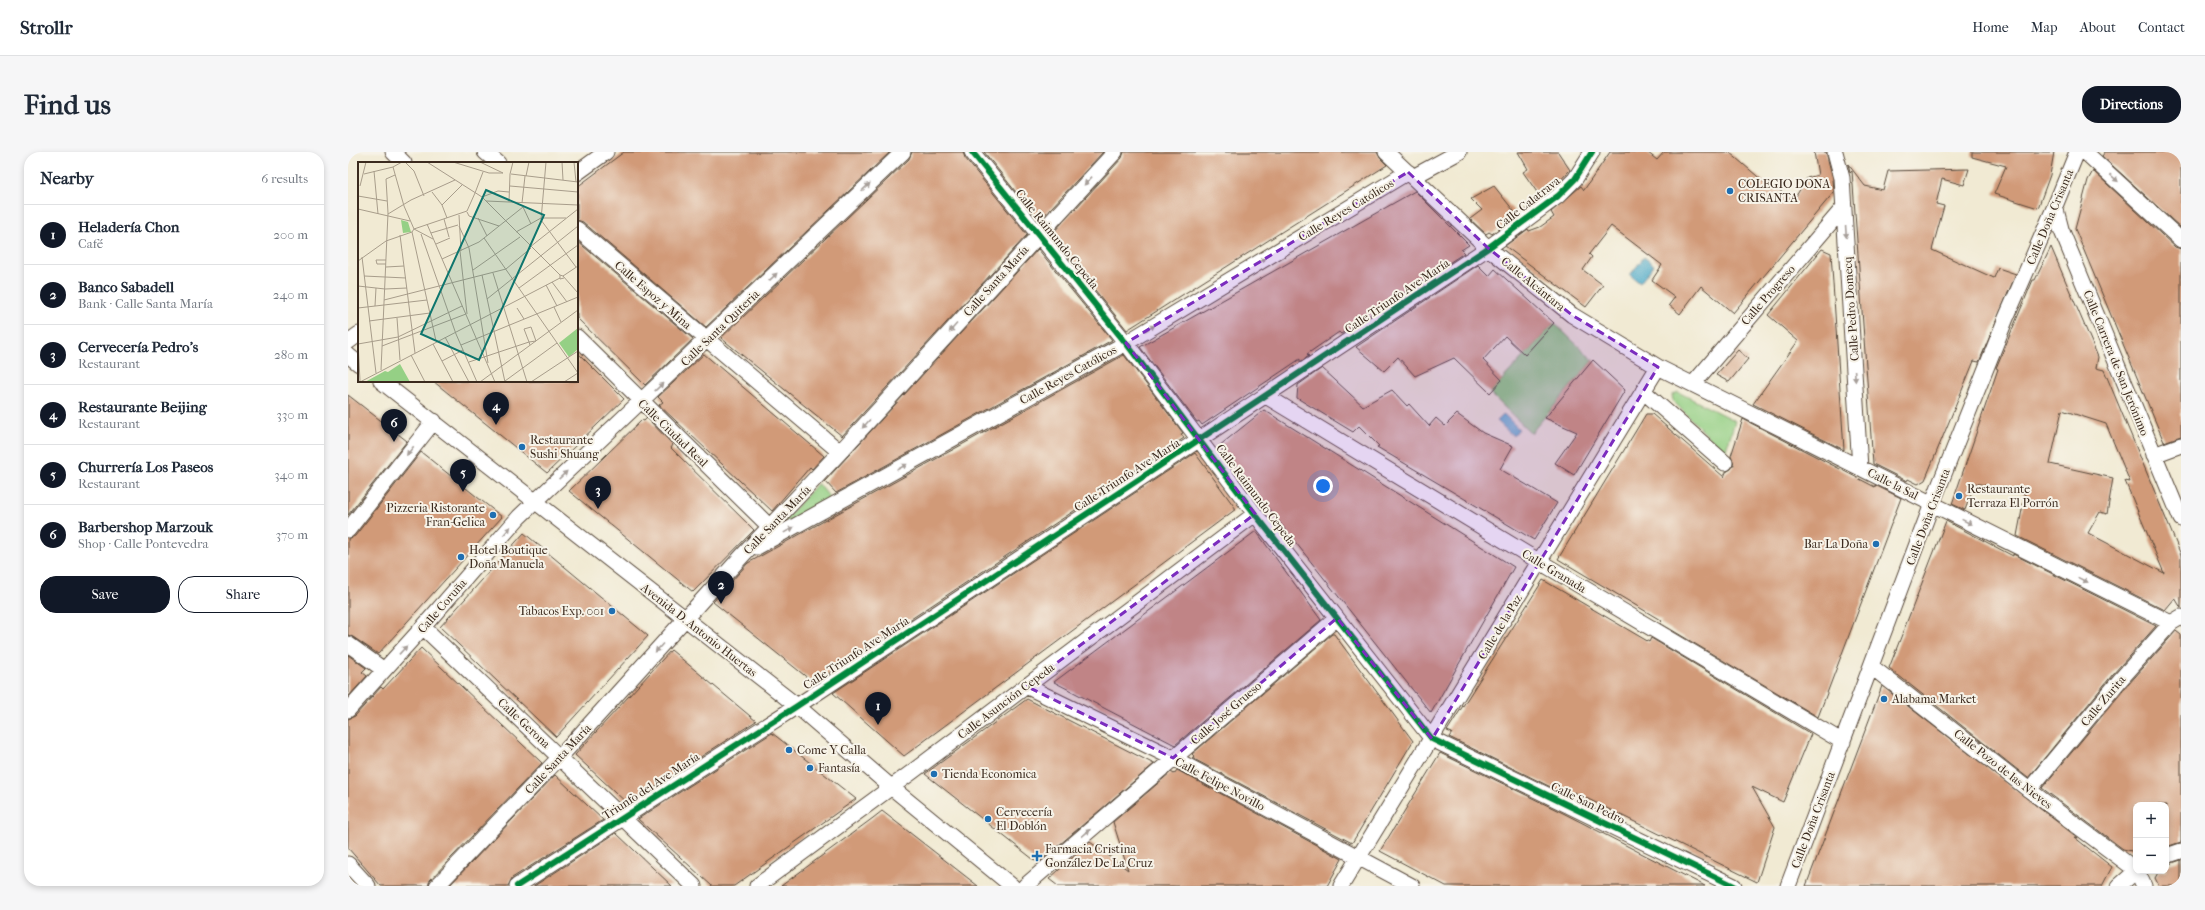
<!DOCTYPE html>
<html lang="en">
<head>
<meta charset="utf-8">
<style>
	body { margin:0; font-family:"IM FELL French Canon",serif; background:#f6f6f7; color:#1f2937 }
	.controls { position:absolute; right:12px; bottom:12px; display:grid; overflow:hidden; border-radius:8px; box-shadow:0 2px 6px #0003 }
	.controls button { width:36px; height:36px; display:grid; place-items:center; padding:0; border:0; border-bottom:1px solid #e0e1e3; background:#fff; color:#1f2937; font:20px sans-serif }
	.you { position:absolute; left:975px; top:334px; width:14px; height:14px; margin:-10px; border:3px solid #fff; border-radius:50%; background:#1a73e8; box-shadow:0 0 0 6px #1a73e833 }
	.badge { display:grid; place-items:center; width:26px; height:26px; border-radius:50%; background:#111827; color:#fff; font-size:13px; font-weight:700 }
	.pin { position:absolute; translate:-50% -33px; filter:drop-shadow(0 1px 2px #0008) }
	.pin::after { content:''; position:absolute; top:21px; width:14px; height:12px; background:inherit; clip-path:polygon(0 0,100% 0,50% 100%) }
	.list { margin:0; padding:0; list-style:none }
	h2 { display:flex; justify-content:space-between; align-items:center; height:52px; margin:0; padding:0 16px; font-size:17px }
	h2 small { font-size:13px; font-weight:400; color:#747a83 }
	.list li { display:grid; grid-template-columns:26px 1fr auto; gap:12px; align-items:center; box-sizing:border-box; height:60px; padding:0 16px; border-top:1px solid #e0e1e3 }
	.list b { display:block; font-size:15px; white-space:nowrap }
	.list p { margin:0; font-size:13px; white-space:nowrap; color:#747a83 }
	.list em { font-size:13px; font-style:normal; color:#747a83 }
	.actions { display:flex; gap:8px; padding:12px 16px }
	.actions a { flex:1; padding:9px 0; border:1px solid #111827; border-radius:16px; text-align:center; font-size:14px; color:#111827 }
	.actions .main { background:#111827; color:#fff }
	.map { position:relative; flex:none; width:1833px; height:734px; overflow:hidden; border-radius:16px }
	header { display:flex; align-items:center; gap:24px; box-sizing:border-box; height:56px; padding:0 20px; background:#fff; border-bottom:1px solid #e0e1e3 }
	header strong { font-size:19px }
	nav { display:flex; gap:22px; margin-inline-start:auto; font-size:14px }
	.intro { display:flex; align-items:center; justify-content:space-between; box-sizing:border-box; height:96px; padding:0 24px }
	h1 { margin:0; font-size:28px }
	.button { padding:10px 18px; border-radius:16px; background:#111827; color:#fff; font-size:14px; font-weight:700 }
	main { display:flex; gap:24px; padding:0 24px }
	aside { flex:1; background:#fff; border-radius:16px; box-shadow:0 2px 6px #0003 }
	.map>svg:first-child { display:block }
	.green { fill:#95d085; stroke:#687d52 }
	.water { fill:#49a8c8; stroke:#426973 }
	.building { fill:#d19a78; fill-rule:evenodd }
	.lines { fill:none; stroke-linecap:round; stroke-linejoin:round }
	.street-casing { stroke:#564739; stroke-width:17 }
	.street { stroke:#fff; stroke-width:15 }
	.cycleway-casing { stroke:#f7f3e8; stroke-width:8 }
	.cycleway { stroke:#00873e; stroke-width:6 }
	.oneway { fill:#a79f9a }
	.marked { fill:#7b2cbf; fill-opacity:0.2; stroke:#7b2cbf; stroke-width:3; stroke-dasharray:8 5; stroke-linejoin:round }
	.poi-dot { fill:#1f6fb2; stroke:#f7f3e8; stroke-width:1.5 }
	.labels { text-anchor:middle; stroke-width:4; stroke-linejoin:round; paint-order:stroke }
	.poi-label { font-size:12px; fill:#3b2a1e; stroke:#f7f3e8; text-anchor:start }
	.street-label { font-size:12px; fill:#3b2a1e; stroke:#f7f3e8 }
	.inset-road { fill:none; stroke:#a89d8b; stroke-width:1 }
	.view { fill:#0f766e; fill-opacity:0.15; stroke:#0f766e; stroke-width:2 }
	.inset-edge { fill:none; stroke:#3b2a1e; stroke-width:2 }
</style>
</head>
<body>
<header>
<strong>Strollr</strong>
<nav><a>Home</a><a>Map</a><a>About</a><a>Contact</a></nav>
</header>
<div class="intro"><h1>Find us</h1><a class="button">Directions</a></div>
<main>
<aside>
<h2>Nearby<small>6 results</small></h2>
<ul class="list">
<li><span class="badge">1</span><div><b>Heladería Chon</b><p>Café</p></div><em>200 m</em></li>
<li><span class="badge">2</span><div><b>Banco Sabadell</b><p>Bank · Calle Santa María</p></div><em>240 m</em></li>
<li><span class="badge">3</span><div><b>Cervecería Pedro's</b><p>Restaurant</p></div><em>280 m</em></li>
<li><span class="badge">4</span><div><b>Restaurante Beijing</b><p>Restaurant</p></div><em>330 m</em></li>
<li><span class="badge">5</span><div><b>Churrería Los Paseos</b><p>Restaurant</p></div><em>340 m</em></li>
<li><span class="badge">6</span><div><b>Barbershop Marzouk</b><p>Shop · Calle Pontevedra</p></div><em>370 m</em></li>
</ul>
<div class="actions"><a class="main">Save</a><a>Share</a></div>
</aside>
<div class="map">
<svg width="1833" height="734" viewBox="0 0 1833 734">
	<rect width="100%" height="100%" fill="#f7f3e8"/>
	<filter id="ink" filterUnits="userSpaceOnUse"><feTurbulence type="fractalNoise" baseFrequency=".025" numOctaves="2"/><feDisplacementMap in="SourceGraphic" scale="8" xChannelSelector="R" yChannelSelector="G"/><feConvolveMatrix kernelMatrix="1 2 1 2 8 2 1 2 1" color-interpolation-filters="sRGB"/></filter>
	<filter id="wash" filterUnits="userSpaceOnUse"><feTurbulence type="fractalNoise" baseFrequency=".012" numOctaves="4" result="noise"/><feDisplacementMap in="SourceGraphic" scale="16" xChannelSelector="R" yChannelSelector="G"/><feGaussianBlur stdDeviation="0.9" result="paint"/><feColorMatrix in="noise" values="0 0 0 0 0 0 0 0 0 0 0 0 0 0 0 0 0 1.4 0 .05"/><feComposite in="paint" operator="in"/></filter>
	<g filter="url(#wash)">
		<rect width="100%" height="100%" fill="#f1ead3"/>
		<path class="green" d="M1206,171L1245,208L1183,281L1142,241Z
			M1330,240L1387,269L1377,301L1325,249L1324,243Z
			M470,331L482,346L431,375Z"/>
		<path class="water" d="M1296,105L1306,113L1292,131L1282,123Z
			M1156,262L1171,277L1165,284L1149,269Z"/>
		<g id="blocks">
			<path class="building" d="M276,0H542L358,175L235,70L229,68V35Z
				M564,0H615L617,6L679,83L494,284L373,186L561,7Z
				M636,0H755L691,69Z
				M776,0H1029L1032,6L1039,13L779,178L703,83L774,6Z
				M1170,0H1210L1222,18L1204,37L1193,46L1175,20L1180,17Z
				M1262,0H1299L1309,8L1316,0H1381L1423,36L1425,33L1445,49L1459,26L1470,23L1466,0H1478L1485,27L1486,40L1385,161L1353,134L1332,162L1321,153L1327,145L1304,128L1314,113L1263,74L1241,102L1244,105L1235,118L1255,133L1238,155L1157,94L1180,77L1181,79L1192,75L1206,65L1203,60L1233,34L1236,38Z
				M1624,0H1706L1702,23L1690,56L1646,42L1658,14L1624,5Z
				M1757,0H1833V76L1754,4Z
				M1500,12L1517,34L1535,38L1540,19L1621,17L1616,33L1594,27L1588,52L1596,54L1584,98L1646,126L1650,116L1668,122L1631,210L1626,209L1577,328L1570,332L1560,327L1559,329L1525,312L1504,19L1502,21Z
				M1745,19L1827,95L1833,97V284L1816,290L1727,77L1740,28Z
				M1146,34L1169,63L1144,82L1141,80L1138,82L1122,67L1134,58L1123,47Z
				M1067,39L1121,93L1113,98L1116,101L993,182L991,180L959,202L961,204L952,210V207L854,273L851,269L849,270L792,195Z
				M229,89L345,187L297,233L229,166Z
				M1703,95L1750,205L1748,216L1756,218L1833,403V456L1827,446L1817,458L1669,384L1677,342L1627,331L1617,358L1604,352L1650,217L1648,216L1685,128H1687ZM1714,258L1758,272L1782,330L1777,329L1816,421L1740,381L1752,360L1759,362L1765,326L1702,312Z
				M690,97L764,188L488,341L477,329Z
				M1474,97L1483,101L1496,298L1405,252L1450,189L1420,163Z
				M1130,113L1141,124L1147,117L1206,171L1177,203L1157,184L1135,208L1154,228L1142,241L1106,206L1067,224L1050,205L1036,219L1008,195Z
				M1390,198L1400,207L1381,230L1368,223Z
				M229,200L276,247L199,321L85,229H229Z
				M356,202L476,304L464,317L462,315L424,359L311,253L315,250L310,245Z
				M776,203L835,281L833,282L836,286L471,528L466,531L365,450L400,411Z
				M1245,208L1277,238L1226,323L1207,311L1229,280L1197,266Z
				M974,216L1015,254L1044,238L1059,254L1061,252L1081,274L1088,266L1097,274L1109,262L1135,281L1165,294L1152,317L1209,351L1186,388L1029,295L1031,294L1011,274L1005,280L949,246L950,233Z
				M0,243L59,289L0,363Z
				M916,258L1166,415L1083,561L871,294Z
				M1298,262H1304L1376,325L1378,320L1383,317L1386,313L1383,304L1395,267L1527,335V333L1553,346L1470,565L1312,471L1314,469L1210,407Z
				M299,266L325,293L323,296L406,378L345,440L221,339L294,268L296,269Z
				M73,300L154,365L30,502L5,485L0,483V387L7,384Z
				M847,301L888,357L556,604L485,541Z
				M1598,369L1665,404V402L1808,474L1765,522L1680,626L1541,516Z
				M908,379L973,468L827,593L706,530Z
				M176,381L300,484L208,585L92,475Z
				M1195,428L1301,490L1303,486L1463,582L1435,650L1404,635L1427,675L1409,730L1226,640L1223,645L1101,585L1104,581L1099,579Z
				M1828,479L1833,483V690L1818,695V653H1788V700L1775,697L1694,636L1779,534Z
				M984,482H986L1065,589L1004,691L844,606L846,604L844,602Z
				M73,496L194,611L82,728L80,734H33L0,696V567L7,564L33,535L35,537Z
				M323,498L408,569L280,652L227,603Z
				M0,503L18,516L14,520L19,524L0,545Z
				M1534,534L1730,686L1726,685L1764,715L1754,734H1458Z
				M679,547L806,612L690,711L577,622Z
				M424,581L508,647L386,734H364L290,667Z
				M1092,601L1215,661L1357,734H1098L1032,699Z
				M829,618L994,707L979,734H710L701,727L742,690L780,718L765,670L823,620L826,622Z
				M207,623L255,668L164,726L160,734H101Z
				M534,659L630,734H433L525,666Z
				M268,681L324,734H186Z
				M1833,708V734H1811L1807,726L1811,719H1818V713Z"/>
		</g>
	</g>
	<g filter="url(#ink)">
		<use href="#blocks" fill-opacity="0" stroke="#564739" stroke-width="1"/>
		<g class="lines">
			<defs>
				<path id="street" d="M45,0L56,11
					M137,0L150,11
					M624,0L778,191L907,362L1084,587L1386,734
					M1038,0L1140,96L1224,163L1310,215L1823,471
					M1487,0L1494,26L1512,316
					M1737,0L1833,88
					M229,21L258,0
					M1065,25L1111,0
					M1707,54L1713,77L1833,367
					M229,77L492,300
					M229,185L422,375
					M0,190L11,182
					M0,203L11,212
					M33,229L449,554L543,635L664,734
					M1345,232L1496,55
					M1295,239L1377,311
					M918,244L1177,401L1495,590
					M1806,303L1833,293
					M0,378L86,269
					M409,395L778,191L1060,20
					M75,475L346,734
					M0,492L36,518
					M1524,515L1681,638L1788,718
					M678,534L825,606L1064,734
					M0,558L75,475L171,365L555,0
					M1681,638L1772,528L1823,471L1833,465
					M1818,704L1833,699
					M0,712L20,734
					M1789,719L1796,734
					M89,734L212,605L394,404L492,300L767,0
					M169,734L449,554L1140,96L1210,44L1227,27L1244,0
					M409,734L564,620L907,362
					M677,734L989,466
					M993,734L1310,215
					M1440,734L1584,352L1658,166L1707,54L1729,0
					M1771,734L1788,719"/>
			</defs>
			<use href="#street" class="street-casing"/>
			<use href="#street" class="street"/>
			<defs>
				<path id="cycleway" d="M624,0L778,191L907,362L1084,587L1386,734
					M169,734L449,554L1140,96L1210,44L1227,27L1244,0"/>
			</defs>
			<use href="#cycleway" class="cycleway-casing"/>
			<use href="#cycleway" class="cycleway"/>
		</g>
		<defs><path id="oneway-solid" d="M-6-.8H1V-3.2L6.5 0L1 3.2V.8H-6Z"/></defs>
		<g class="oneway">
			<use href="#oneway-solid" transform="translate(1766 26) rotate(42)"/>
			<use href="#oneway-solid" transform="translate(740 29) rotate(133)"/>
			<use href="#oneway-solid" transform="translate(518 35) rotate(-44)"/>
			<use href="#oneway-solid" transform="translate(1498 80) rotate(86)"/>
			<use href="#oneway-solid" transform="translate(913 109) rotate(-31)"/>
			<use href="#oneway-solid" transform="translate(425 125) rotate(-44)"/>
			<use href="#oneway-solid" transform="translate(605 176) rotate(132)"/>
			<use href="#oneway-solid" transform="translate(802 176) rotate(-31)"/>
			<use href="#oneway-solid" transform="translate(1507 224) rotate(86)"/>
			<use href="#oneway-solid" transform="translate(311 235) rotate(-44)"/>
			<use href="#oneway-solid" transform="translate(518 272) rotate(132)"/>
			<use href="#oneway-solid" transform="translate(62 299) rotate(128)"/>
			<use href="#oneway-solid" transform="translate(554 315) rotate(-29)"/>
			<use href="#oneway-solid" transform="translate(215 323) rotate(-43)"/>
			<use href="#oneway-solid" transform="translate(1619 370) rotate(26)"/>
			<use href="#oneway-solid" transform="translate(441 378) rotate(-29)"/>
			<use href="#oneway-solid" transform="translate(159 379) rotate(-49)"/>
			<use href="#oneway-solid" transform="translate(1735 428) rotate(26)"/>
			<use href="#oneway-solid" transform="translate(311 496) rotate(132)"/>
			<use href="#oneway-solid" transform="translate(55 498) rotate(-47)"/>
			<use href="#oneway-solid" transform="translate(922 523) rotate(-41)"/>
			<use href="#oneway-solid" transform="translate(738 681) rotate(-41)"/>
		</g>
	</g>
	<path class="marked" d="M1060,20L1140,96L1224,163L1310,215L1084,587L989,466L825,606L678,534L907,362L778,191Z"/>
	<g class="poi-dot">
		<circle cx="1382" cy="39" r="4"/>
		<circle cx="174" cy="295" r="4"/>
		<circle cx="1611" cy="344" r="4"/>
		<circle cx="145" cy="363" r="4"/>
		<circle cx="1528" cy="392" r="4"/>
		<circle cx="113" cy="405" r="4"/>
		<circle cx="264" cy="459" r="4"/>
		<circle cx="1536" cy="547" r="4"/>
		<circle cx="441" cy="598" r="4"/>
		<circle cx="462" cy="616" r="4"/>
		<circle cx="586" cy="622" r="4"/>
		<circle cx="640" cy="667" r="4"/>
		<path d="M687 698h4v4h4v4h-4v4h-4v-4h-4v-4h4z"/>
	</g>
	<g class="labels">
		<g class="poi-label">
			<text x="1390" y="36">COLEGIO DONA<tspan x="1390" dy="14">CRISANTA</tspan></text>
			<text x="182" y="292">Restaurante<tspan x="182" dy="14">Sushi Shuang</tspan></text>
			<text x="1619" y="341">Restaurante<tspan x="1619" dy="14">Terraza El Porrón</tspan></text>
			<text x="137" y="360" text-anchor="end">Pizzeria Ristorante<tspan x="137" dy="14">Fran-Gelica</tspan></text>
			<text x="1520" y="396" text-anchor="end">Bar La Doña</text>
			<text x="121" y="402">Hotel Boutique<tspan x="121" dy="14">Doña Manuela</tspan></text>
			<text x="256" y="463" text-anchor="end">Tabacos Exp. 001</text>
			<text x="1544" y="551">Alabama Market</text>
			<text x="449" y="602">Come Y Calla</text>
			<text x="470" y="620">Fantasía</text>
			<text x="594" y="626">Tienda Economica</text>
			<text x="648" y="664">Cervecería<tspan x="648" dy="14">El Doblón</tspan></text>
			<text x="697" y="701">Farmacia Cristina<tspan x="697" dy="14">González De La Cruz</tspan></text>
		</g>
		<g class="street-label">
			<text transform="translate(1180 51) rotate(-38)" y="4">Calle Calatrava</text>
			<text transform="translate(998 58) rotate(-31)" y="4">Calle Reyes Católicos</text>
			<text transform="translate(1702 65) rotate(-67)" y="4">Calle Doña Crisanta</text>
			<text transform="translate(709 87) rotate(51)" y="4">Calle Raimundo Cepeda</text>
			<text transform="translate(648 129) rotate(-48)" y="4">Calle Santa María</text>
			<text transform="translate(1185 132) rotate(39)" y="4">Calle Alcántara</text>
			<text transform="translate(305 143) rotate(41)" y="4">Calle Espoz y Mina</text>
			<text transform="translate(1420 143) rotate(-49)" y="4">Calle Progreso</text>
			<text transform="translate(1049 144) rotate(-34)" y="4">Calle Triunfo Ave María</text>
			<text transform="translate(1503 157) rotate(-94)" y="4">Calle Pedro Domecq</text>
			<text transform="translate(372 176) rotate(-44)" y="4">Calle Santa Quiteria</text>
			<text transform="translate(1768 211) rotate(68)" y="4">Calle Carrera de San Jerónimo</text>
			<text transform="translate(720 223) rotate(-29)" y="4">Calle Reyes Católicos</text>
			<text transform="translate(325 281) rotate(44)" y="4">Calle Ciudad Real</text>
			<text transform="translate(779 323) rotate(-33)" y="4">Calle Triunfo Ave María</text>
			<text transform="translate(1545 332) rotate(27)" y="4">Calle la Sal</text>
			<text transform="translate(908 343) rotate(53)" y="4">Calle Raimundo Cepeda</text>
			<text transform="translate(1580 365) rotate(-69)" y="4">Calle Doña Crisanta</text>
			<text transform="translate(429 368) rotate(-46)" y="4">Calle Santa María</text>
			<text transform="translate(1206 419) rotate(31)" y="4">Calle Granada</text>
			<text transform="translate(94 454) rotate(-49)" y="4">Calle Coruña</text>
			<text transform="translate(1152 475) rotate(-59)" y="4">Calle de la Paz</text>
			<text transform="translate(351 478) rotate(38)" y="4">Avenida D. Antonio Huertas</text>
			<text transform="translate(508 501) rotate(-33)" y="4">Calle Triunfo Ave María</text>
			<text transform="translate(658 549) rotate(-37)" y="4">Calle Asunción Cepeda</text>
			<text transform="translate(1755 549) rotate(-50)" y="4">Calle Zurita</text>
			<text transform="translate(878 561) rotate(-41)" y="4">Calle José Grueso</text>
			<text transform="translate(176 571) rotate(43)" y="4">Calle Gerona</text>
			<text transform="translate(210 607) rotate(-47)" y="4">Calle Santa María</text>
			<text transform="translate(1655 617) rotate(38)" y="4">Calle Pozo de las Nieves</text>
			<text transform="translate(872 632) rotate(28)" y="4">Calle Felipe Novillo</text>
			<text transform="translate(303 634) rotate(-33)" y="4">Triunfo del Ave María</text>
			<text transform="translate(1240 651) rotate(26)" y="4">Calle San Pedro</text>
			<text transform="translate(1465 668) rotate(-69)" y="4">Calle Doña Crisanta</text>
		</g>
	</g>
	<g transform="translate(10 10)">
		<rect width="220" height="220" fill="#f1ead3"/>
		<path d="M43,58L50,60L53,70L45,71ZM220,166V187L211,195L201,181ZM42,202L52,220H7L27,209L30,210Z" fill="#95d085"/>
		<path class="inset-road" d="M47,0L56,9L66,34M69,0L124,35L202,113M95,0L131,11H145M122,0L145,11M188,0L183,58L218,105M204,0L205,18M216,0L218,20M35,5L46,44L56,67L54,70L78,179M16,9L20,52M6,12L35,5L44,0M153,12L220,20M168,14L171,0M2,24L8,0M152,24L220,30M74,30L84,43L89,56M117,31L125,10M0,34L29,39M124,35L140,29L151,30M128,39L220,43M151,40L152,12L155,0M164,41L167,14M84,43L104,23M165,45L173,62M0,47L52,59M109,50L111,54L141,64M30,52L53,38L97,18M101,53L103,89M120,56L129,74M86,57L91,75M69,62L137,220M101,64L111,86L130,201M56,67L109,49L117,31M56,67L75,77M158,70L183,56H208M73,71L100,63M63,72L98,172L119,220M42,73L57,191M126,76L220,211M78,82L92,76M172,85L220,47M102,89L109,152M4,95L18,211M84,97L121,80L165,45M0,99L28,79L54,70M28,102H19L18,98H28M28,105L46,104M115,108L162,75M135,111L169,220M124,113L147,220M6,114L48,116M205,114L220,104M206,116L202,117V113L205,114L220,131M194,120L209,140M188,123L199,144M0,124L27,127L49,126M161,126L220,83M129,137L220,64M26,138L148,107L173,86M17,144L18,126M196,145L203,160M0,146L69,138M159,146L166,157M39,156L42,198M11,159L72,151M87,175L111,220M0,179L2,219M0,182L40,175L104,144M75,182L95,220M103,183L220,135M24,184L108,152M53,193L67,220M84,199L105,188M111,200L171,180L178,179L173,165L166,167L171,180L172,183M23,208L30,51L28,17L37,13M147,219L199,181M2,220L202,116M122,220L220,148M173,220L220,189M206,220L220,211"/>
		<path class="view" d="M128,28L186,53L121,198L63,172Z"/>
		<rect width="220" height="220" class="inset-edge"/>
	</g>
</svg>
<div class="controls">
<button>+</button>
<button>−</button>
</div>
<div class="you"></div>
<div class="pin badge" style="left:530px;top:573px">1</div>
<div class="pin badge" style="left:373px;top:452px">2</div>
<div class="pin badge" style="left:250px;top:357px">3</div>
<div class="pin badge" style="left:148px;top:273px">4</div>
<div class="pin badge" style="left:115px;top:340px">5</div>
<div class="pin badge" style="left:46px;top:290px">6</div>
</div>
</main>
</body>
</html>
